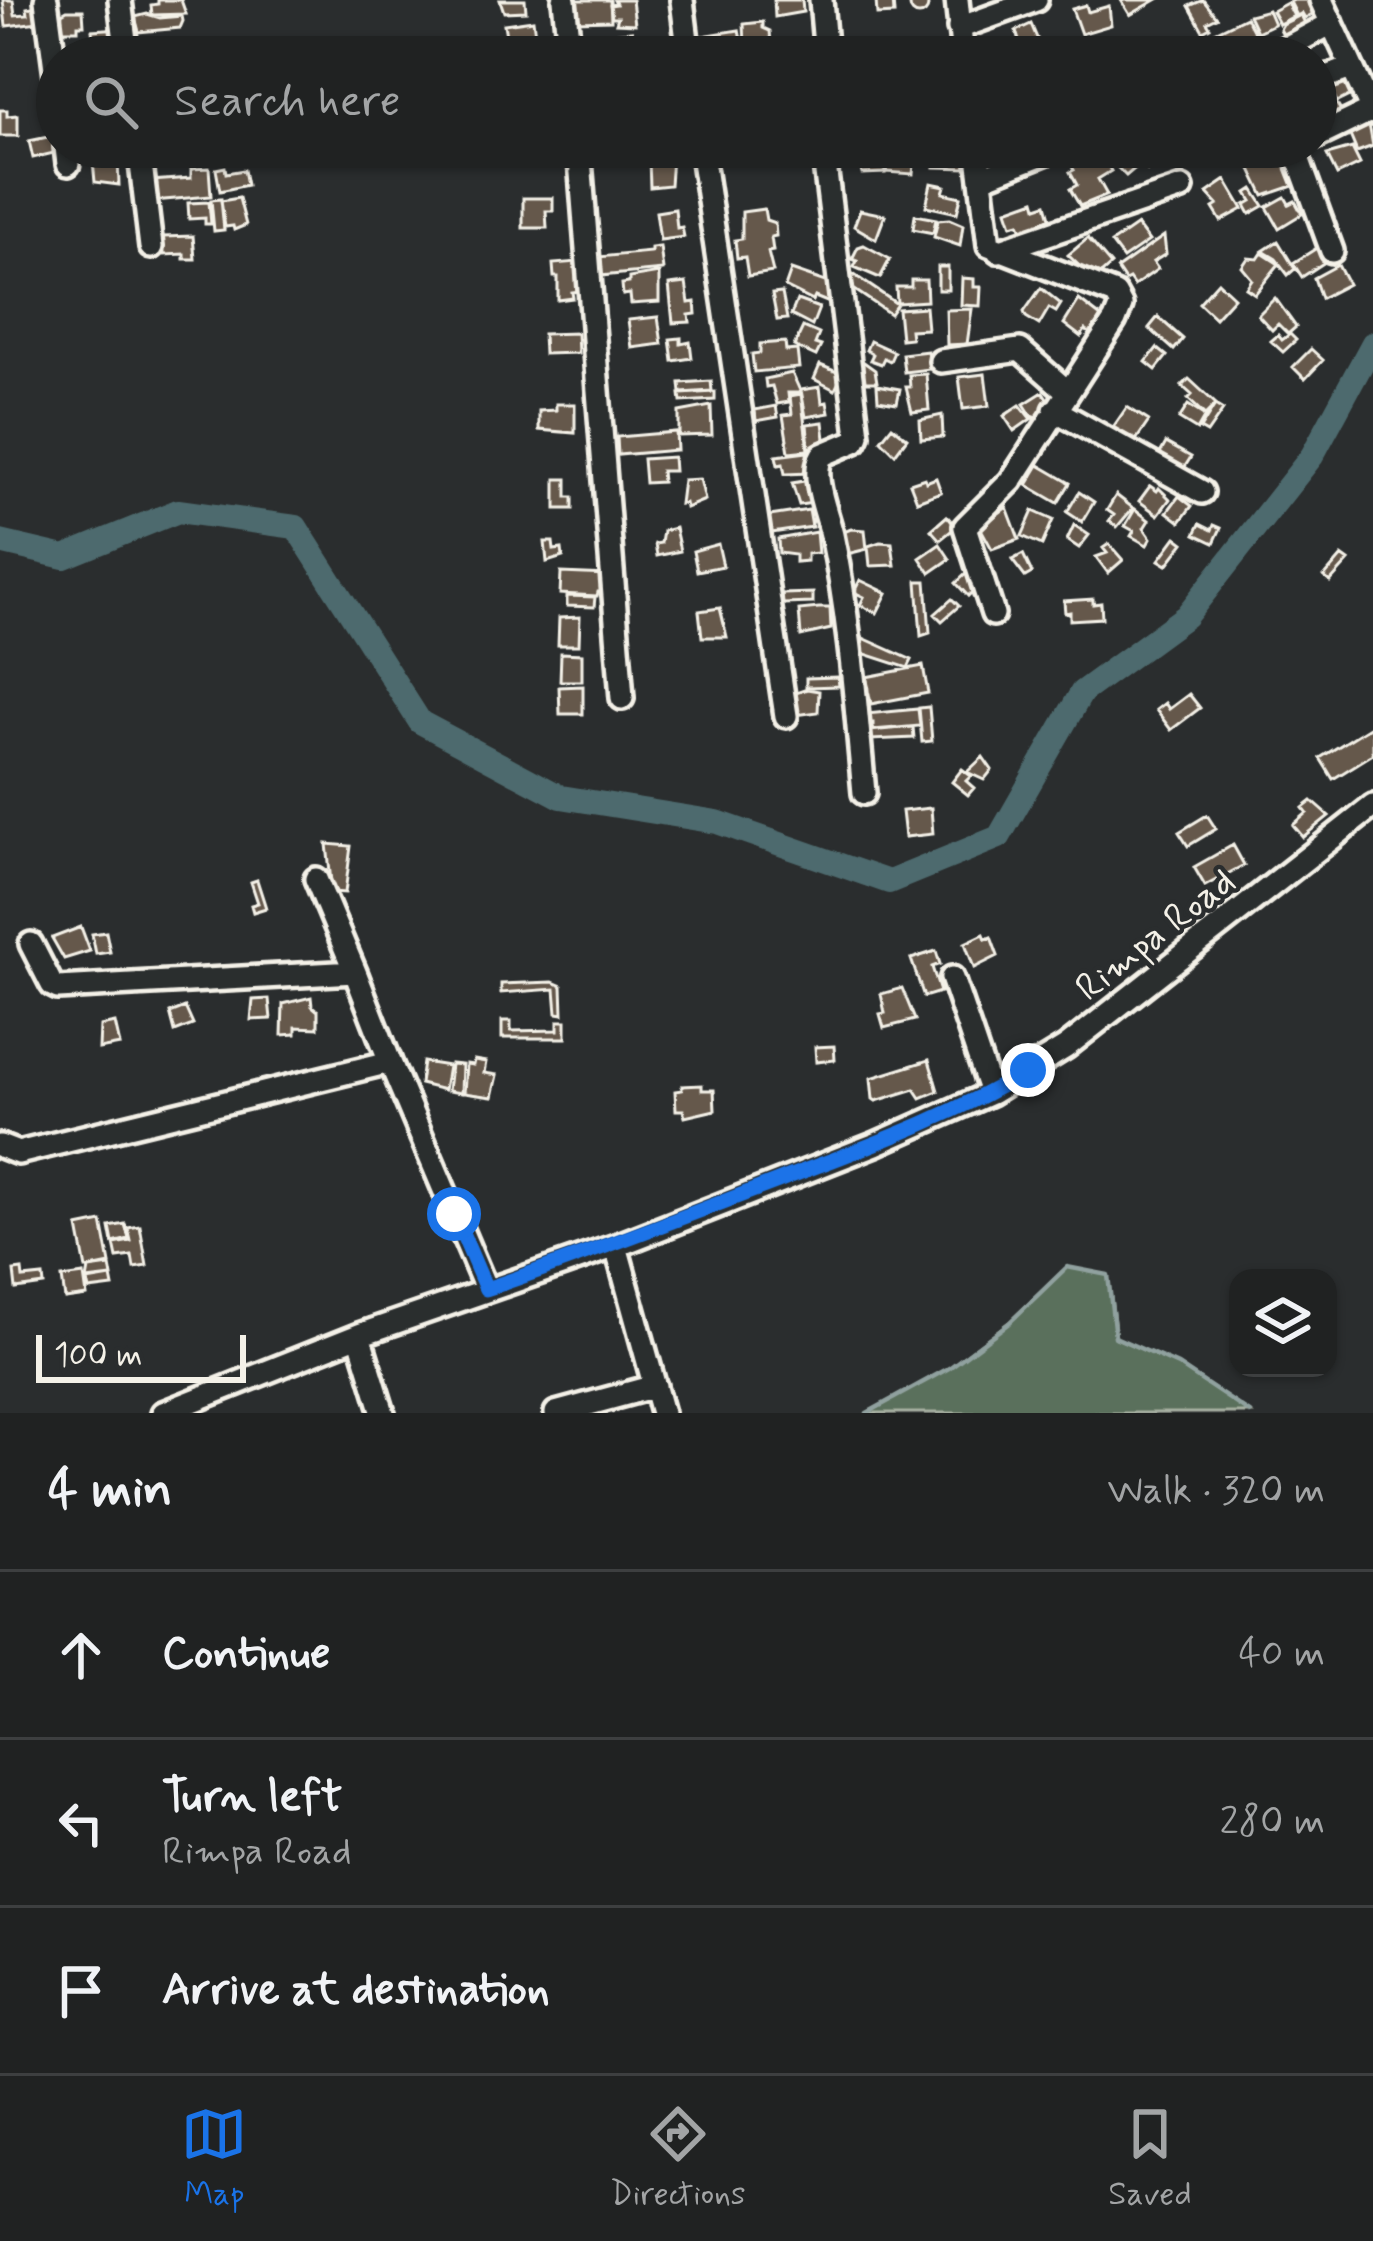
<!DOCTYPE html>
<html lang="en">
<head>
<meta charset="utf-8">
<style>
	body { margin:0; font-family:Mynerve,sans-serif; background:#282a2a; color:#f1f3f6 }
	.controls { position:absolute; right:36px; bottom:36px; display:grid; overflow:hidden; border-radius:24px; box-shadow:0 3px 9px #0004 }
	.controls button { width:108px; height:108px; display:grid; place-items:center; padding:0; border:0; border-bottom:3px solid #3d3f40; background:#202222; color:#f1f3f6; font:60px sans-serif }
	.scale { position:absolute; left:36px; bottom:30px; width:210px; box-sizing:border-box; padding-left:12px; border:6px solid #f4f1e8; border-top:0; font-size:33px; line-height:42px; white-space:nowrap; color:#f4f1e8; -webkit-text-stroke:9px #2a2d2e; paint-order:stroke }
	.stop { position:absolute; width:36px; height:36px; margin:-27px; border:9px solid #1a73e8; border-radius:50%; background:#fff }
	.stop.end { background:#1a73e8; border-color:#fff; box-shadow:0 3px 12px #0008 }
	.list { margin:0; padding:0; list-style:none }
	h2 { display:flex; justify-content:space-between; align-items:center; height:156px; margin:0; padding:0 48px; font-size:51px }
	h2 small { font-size:39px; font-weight:400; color:#a2a4a5 }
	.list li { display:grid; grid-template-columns:78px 1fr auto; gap:36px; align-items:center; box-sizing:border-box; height:168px; padding:0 48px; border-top:3px solid #3d3f40 }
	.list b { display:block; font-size:45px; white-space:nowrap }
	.list p { margin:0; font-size:39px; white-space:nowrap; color:#a2a4a5 }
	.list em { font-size:39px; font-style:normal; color:#a2a4a5 }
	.icon { flex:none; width:66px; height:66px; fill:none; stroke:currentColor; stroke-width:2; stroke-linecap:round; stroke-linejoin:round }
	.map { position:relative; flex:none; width:1373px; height:1413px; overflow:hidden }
	.search { position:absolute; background:#202222; box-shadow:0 3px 9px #0004; left:36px; right:36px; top:36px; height:132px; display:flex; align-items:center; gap:30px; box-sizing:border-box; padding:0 42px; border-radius:66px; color:#a2a4a5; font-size:45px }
	.sheet { height:660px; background:#202222 }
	nav { display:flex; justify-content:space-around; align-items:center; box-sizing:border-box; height:168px; border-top:3px solid #3d3f40; background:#202222; font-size:33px; color:#a2a4a5 }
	nav a { display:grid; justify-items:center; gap:6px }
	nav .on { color:#1a73e8 }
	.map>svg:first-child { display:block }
	.green { fill:#5a705b; stroke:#a7b0a2; stroke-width:3 }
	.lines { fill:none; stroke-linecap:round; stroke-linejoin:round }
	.stream { stroke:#90a19f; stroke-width:4.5 }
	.river { stroke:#4d6b6e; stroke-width:24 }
	.building { fill:#65584c; stroke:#f4f1e8; stroke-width:3 }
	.minor-casing { stroke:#f4f1e8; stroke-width:30 }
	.minor { stroke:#2a2d2e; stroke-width:21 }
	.route { stroke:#1a73e8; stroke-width:15 }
	.labels { text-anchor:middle; stroke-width:9; stroke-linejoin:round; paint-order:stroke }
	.street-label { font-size:39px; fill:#f4f1e8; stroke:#2a2d2e }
</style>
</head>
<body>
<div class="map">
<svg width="1373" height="1413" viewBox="0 0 1373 1413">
	<rect width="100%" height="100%" fill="#2a2d2e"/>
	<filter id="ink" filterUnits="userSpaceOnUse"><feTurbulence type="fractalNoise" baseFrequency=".00833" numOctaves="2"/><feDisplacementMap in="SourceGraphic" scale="24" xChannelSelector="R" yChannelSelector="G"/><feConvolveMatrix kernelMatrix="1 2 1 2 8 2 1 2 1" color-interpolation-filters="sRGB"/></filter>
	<g filter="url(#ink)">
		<path class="green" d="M1067,1267L1108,1275L1116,1338L1178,1365L1250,1413H867L949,1368L1009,1322Z"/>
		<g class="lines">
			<path class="stream" d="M867,1413L949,1368L1009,1323L1067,1267L1108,1275L1115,1337L1178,1365L1250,1413"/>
			<path class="river" d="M0,542L64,557L178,511L296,527L420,722L561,797L717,822L889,882L999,837L1082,692L1186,616L1312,456L1373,343"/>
		</g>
		<path class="building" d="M910 6a9 9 0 1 1 18 0a9 9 0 1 1-18 0Z
			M3,0H13L15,15L28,14L27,8L37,6L39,22L6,26Z
			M158,0H181L186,14L152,15L151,5L158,4Z
			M500,0H525L526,11L504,12Z
			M574,0H610L611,20L575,21Z
			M614,0H632L635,24L616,23L618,17H612L610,5L616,4Z
			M774,0H802L803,12L775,17Z
			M876,0H893L894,14L877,15Z
			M1121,0H1156L1130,15Z
			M1203,0L1217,17L1207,22L1210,27L1203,31L1189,6Z
			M1294,0H1315L1320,10L1305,18L1302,13L1297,16L1290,2Z
			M1287,3L1294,16L1279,24L1272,11Z
			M1086,5L1088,12L1109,6L1111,25L1081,34L1072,9Z
			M67,10H83L84,25H78V30H60L62,13Z
			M1268,10L1274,24L1257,32L1249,15Z
			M147,14L160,18L182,16L183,21L180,28L139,32L135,17Z
			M1301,15L1308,29L1294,37L1292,32L1284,36L1280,29L1283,24Z
			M1246,17L1255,34L1224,49L1215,32Z
			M533,20L536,42H507L504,24Z
			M763,22V28L770,31L771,43L745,45L744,24Z
			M1031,24L1045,57H1024L1016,31Z
			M121,28L123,57H67L66,44L93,39L92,30Z
			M739,30L743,50L738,51L739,56L724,57L723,52L716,54V57H700L696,37Z
			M632,31L634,57H582L580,36Z
			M1107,36L1112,47L1087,57H1057L1054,51L1082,40L1084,45Z
			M1158,40L1162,49L1138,57L1135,50Z
			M166,42L167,57H139L138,51H147L146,43Z
			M1351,76L1359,91L1337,102L1328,85Z
			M1335,101L1345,118L1328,128L1318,111Z
			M0,110H7V116L18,115V136H0Z
			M1369,124L1373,146L1357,152L1349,133Z
			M57,135V147L62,151L33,158L29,141Z
			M176,147H205L206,163L180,164Z
			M857,147H883L885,173L862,174L858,160H851V150Z
			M935,147H969L968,168L934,167Z
			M1114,147L1139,165L1126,176L1102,152Z
			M1142,147L1162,150L1147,170L1133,159Z
			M1352,148L1360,164L1337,175L1327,155Z
			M1279,151L1293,186L1264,196L1249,165Z
			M889,154L915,156L913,174L887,172Z
			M1101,154L1111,171L1098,179L1107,195L1080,206L1070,189L1077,185L1070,172L1074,170L1071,165L1080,159L1083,164Z
			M672,157L670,185L650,187L649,159Z
			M118,159L119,185L95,182L93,161Z
			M225,167L226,173L244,170L247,185L220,191L216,169Z
			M209,168L211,196L152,201L151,181L191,178V169Z
			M1226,180L1243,209L1221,221L1213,208L1218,205L1207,193Z
			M931,183L945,186L943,193L961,197L957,213L926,206Z
			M1253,189L1264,206L1250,214L1245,205L1252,201L1247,193Z
			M1285,197L1289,204L1295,201L1302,214L1279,228L1267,207Z
			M239,198L246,225L234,230L233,226L225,227L221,201Z
			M523,198H553V211H546L547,228H523Z
			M221,199L224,230L214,231L211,200Z
			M1035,200L1037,207L1046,204L1050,218L1023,232L1019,223L1012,225L1007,210Z
			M209,202L211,224H205V218L189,219L188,203Z
			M675,209L677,228L682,227L684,237L660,240L656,212Z
			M764,209L766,220L775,223L776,236L771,237L773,251L768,252L773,272L748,276L745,257L737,258L735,240L742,239V212Z
			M860,210L885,215L876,239L854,226Z
			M915,215L936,219L933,233L913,229Z
			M949,219L963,225L960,246L934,237L938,220Z
			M1137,225L1149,241L1123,259L1111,243Z
			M193,236L195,259H184V254L164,255L163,237Z
			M1164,236L1166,254L1153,262L1158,269L1134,286L1129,279L1125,281L1117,269Z
			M1088,238L1111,265L1094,280L1068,255Z
			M1278,241L1295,269L1288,275L1276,259L1263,251Z
			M864,245L890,259L880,278L854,267L857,261L852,259L858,247Z
			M1320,246L1328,260L1302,277L1293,263Z
			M660,247L663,270L600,276L598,257L651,252V248Z
			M1262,253L1279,264L1255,294L1246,288L1252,279L1242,267L1248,258L1258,259Z
			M577,262L580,291L572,292L573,298L558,300V277H554L553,264Z
			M1338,265L1348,284L1321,298L1314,278Z
			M938,267H948V290H938Z
			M791,270L834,285L827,302L815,297L813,301L785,287Z
			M659,273V302L631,304L630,294L623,295L622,284L629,283V278Z
			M853,274L897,304L890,314L846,284Z
			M962,278L974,279V287H981L980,306L961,305Z
			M911,280H926L927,301L897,303L896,287H911Z
			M1218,282L1234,297L1215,318L1199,303Z
			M686,283L689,303L695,302L696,314L689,315L690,322L673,323L669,285Z
			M1041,288L1061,304L1056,312L1049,308L1039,325L1026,317L1024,312Z
			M782,293L787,319L777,320L772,294Z
			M1275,298L1296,327L1288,334L1278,324L1272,330L1258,315Z
			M797,300L819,308L812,326L791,315Z
			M1079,300L1101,317L1091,334L1085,330L1081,337L1064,324Z
			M925,307L927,329L910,330L911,338L901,339L898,309Z
			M972,309L967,344L947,345L946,310Z
			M658,317L662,344L632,348L628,320Z
			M1158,317L1183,339L1174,350L1149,328Z
			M803,327L819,334L815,344L821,346L816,356L794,346Z
			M577,333L578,353L544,354L543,334Z
			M1290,334L1296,340L1283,352L1271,341L1278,335L1282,340Z
			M681,338V344L690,342L692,358L673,361L670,339Z
			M870,341L894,352L890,361L884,358L881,364L870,360L873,354L866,350Z
			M785,342L786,351L797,350L799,368L754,372L752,354L760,353V344Z
			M1157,348L1167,356L1156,370L1146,362Z
			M1311,349L1323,360L1305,379L1293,367Z
			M928,351L930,369L904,372L902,354Z
			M861,360L875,370L877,382H858L855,361Z
			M820,365L842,374L835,390L814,379Z
			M792,373L801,393H788L789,402L777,404L772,386L766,387L765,379Z
			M926,374L929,410L912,412L906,387H910L909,375Z
			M985,374L989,406L963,409L959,377Z
			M1189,379L1216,404L1205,415L1188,399L1192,395L1182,386Z
			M711,381L712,391L681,393L680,383Z
			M877,385L900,389L897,403L878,400Z
			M820,387L822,403L827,402L829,413L806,417L801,390Z
			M715,392V400L681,402L680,394Z
			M1043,392L1052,406L1033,418L1024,404Z
			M801,394L808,450L789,452L783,415L792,414L790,396Z
			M556,404H575V433L539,430V411L556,410Z
			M1020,405L1031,419L1014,431L1004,416Z
			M1188,405L1205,416L1197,430L1179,419Z
			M1215,405L1223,410L1207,433L1200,429Z
			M711,406L712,435L679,436V412Z
			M776,406L778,417L756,421L755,410Z
			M1127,407L1149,421L1130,449L1107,436Z
			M942,415L943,437L921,439L920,420Z
			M823,422L826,447L809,448L807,424Z
			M892,426L907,438L895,454L881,440Z
			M676,432L677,450L618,455L617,437Z
			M1166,443L1191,457L1182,471L1157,459Z
			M807,452L810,473L785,474L783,464L778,465L776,456Z
			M673,457L674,471H661L662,482L645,483L643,459Z
			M1039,465L1070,483L1058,503L1027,485Z
			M925,478L926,482L936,478L941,492L917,501L910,483Z
			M556,479H567V497H573V509H556Z
			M700,479L705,500L686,508L685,503L680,504L683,480Z
			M810,480L813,503L799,505L792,483Z
			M1150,486L1157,491L1159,488L1170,499L1158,515L1139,501Z
			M1079,492L1094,502L1082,522L1067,512Z
			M1116,495L1133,508L1117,527L1109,521L1114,515L1107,510Z
			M1179,496L1192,506L1180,522L1167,512Z
			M1007,507L1019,539L992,549L980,527Z
			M1135,509L1149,520L1144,528L1151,538L1147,545L1131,536L1134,531L1125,526Z
			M809,510L812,527L765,534L763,517Z
			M1033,511L1053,520L1042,545L1022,536Z
			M947,516L956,527L940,540L931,530Z
			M1200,524L1212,530L1214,525L1221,528L1214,543L1195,534Z
			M1074,525L1089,535L1079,548L1067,540Z
			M675,528L680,551L657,556L655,544L661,543L663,531Z
			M851,529L865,530L867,549L843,555L841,533Z
			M816,532L818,553L807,554V561L795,562V555L779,553L778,539Z
			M1176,537L1184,543L1167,565L1159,560Z
			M545,542H553L554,550L562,549L563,557L547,562Z
			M880,542L892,543L895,565L870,566L868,546Z
			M718,544L723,566L697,571L693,551Z
			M940,544L950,559L930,573L920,558Z
			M1109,544L1123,560L1108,573L1096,557L1107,553L1103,548Z
			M1023,554L1032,573L1025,577L1012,560Z
			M1342,556L1349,561L1330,582L1324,577Z
			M969,571L979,585L968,596L956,583Z
			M561,573L608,575L607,592H598L597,596L560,594Z
			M860,580L887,593L877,613L860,605L864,597L854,592Z
			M917,581H926L930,633L921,636Z
			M813,593V603L783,604L782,594Z
			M567,596L595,597L594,607L567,606Z
			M952,599L959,606L942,621L935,614Z
			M1093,599V604L1101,603L1102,618L1070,620V612L1065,613L1064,601Z
			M720,608L727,637H702L699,611Z
			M819,608H830L831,629L801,636L799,610Z
			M580,617L579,645H558L559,618Z
			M861,637L912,660L908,668L862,653Z
			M561,653L582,654V681H560Z
			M923,666L928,693L871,704L869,694L863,695L861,686L868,685L866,677Z
			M838,677L839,686L806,687V678Z
			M583,686V714H560L559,687Z
			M807,689L819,691L818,712L795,715L793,694Z
			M1189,694L1200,708L1171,730L1156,710L1165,703L1169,709Z
			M929,707L932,741L922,742L919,708Z
			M918,709L920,726L873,730V723H867L866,714Z
			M1373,725V754L1333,779L1320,758Z
			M913,727L914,738L870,740L869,731Z
			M983,757L992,770L984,780L967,772Z
			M962,769L971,776L966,781L974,788L968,795L952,782Z
			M1312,801L1329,816L1303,837L1293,825L1307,813L1303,808Z
			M931,808L933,834L905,837L902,811Z
			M1207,815L1216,829L1188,846L1179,832Z
			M327,844L351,846L345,893L332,892Z
			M1233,845L1244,865L1205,886L1194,867Z
			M257,880L266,908L253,912L251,905L258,903L251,882Z
			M81,927L90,951L64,959L52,938Z
			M106,932L110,952L96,954L92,934Z
			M984,934L986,939L991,937L998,956L974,968L965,943Z
			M936,951L940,964L932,967L940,992L924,997L911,959Z
			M553,982L562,986L563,1014L557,1013L555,989L501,993V984Z
			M902,988L915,1020L884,1028L880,1014L885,1013L881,994Z
			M311,997L312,1006L318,1011V1028L296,1027V1034L282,1035L283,1004Z
			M269,999L271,1019L251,1020L253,1000Z
			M185,1007L193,1025L175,1032L170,1013Z
			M502,1021H511V1031L558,1030V1021H566V1038H502Z
			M115,1023L120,1045L99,1049L100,1026Z
			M834,1046L835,1060L816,1062L815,1047Z
			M474,1060L486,1062L484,1073L497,1075L492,1097L464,1093L466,1064L473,1065Z
			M929,1060L938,1091L921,1098L915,1089L876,1101L873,1099L871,1078Z
			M423,1062L448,1066L444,1090L420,1084Z
			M451,1064L462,1065L461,1093L448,1091Z
			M702,1085V1090H714L715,1110L685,1117L683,1110H676L675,1091L682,1090V1086Z
			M102,1222L110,1264L86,1269L78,1227Z
			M125,1224L129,1239L113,1243L110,1227Z
			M140,1226L147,1266L134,1268L132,1256L117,1258L114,1244L131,1241L128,1228Z
			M110,1266L112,1277L87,1280L89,1269Z
			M22,1270L23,1278L43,1276L44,1285L16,1289L14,1271Z
			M84,1275L87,1296L65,1299L62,1278Z
			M111,1277L113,1287L89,1290L87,1281Z"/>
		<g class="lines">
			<defs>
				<path id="minor" d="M46,0L57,83
					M120,0L127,57
					M564,0L570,57
					M682,0L689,57
					M821,0L826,57
					M957,0L963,57
					M1321,0L1373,113
					M959,28L1036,0
					M1269,57L1332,23
					M1316,81L1351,68
					M1316,137L1372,110
					M66,147L68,164
					M139,147L151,247
					M579,147L622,698
					M701,147L786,716
					M829,147L826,173L858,435L855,441L822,455C810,475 827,512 832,535C850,620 856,707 864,793
					M977,147L989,245L1115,294L1121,305L1115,320L1011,481L965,527L993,614
					M1294,147L1332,251
					M982,178L1060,147
					M998,251L1182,188
					M941,361L1020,350L1068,392
					M1055,410L1202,492
					M316,879L355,972
					M31,944L52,985L58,988L355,972L390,1062
					M952,978L991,1093
					M0,1146L18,1153L390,1062L486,1289
					M616,1246L662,1413
					M359,1335L383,1413
					M163,1413L359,1335L616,1246L876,1144L991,1093L1066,1047L1373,806
					M556,1413L655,1386"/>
			</defs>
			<use href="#minor" class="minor-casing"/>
			<use href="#minor" class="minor"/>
		</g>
	</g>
	<g class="lines" filter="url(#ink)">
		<path class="route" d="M454,1214L486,1289C584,1256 680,1218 778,1181C863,1148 950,1118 1028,1070"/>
	</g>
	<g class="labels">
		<g class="street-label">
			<text transform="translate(1154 933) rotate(-38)" y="14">Rimpa Road</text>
		</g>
	</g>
</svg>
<div class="controls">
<button><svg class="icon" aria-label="layers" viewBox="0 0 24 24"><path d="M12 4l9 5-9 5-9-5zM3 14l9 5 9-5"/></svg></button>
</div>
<div class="scale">100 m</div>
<div class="stop" style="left:454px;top:1214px"></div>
<div class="stop end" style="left:1028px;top:1070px"></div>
<div class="search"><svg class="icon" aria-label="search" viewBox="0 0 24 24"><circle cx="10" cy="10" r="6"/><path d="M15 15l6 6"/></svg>Search here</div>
</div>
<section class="sheet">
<h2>4 min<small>Walk · 320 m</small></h2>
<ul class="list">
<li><svg class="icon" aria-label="ahead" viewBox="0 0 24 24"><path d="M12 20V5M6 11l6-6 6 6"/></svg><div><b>Continue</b></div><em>40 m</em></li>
<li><svg class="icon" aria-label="left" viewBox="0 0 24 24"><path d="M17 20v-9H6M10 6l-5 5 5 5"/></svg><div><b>Turn left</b><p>Rimpa Road</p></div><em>280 m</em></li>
<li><svg class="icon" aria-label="arrive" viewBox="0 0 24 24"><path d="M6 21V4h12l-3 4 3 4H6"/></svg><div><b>Arrive at destination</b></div></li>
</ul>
</section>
<nav>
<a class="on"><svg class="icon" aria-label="map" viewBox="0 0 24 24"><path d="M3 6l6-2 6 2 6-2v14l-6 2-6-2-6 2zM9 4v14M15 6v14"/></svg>Map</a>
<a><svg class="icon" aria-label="directions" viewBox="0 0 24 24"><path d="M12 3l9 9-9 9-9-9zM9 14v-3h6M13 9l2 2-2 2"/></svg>Directions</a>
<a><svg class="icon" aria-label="saved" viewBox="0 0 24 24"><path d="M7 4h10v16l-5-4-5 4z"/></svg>Saved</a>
</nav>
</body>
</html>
